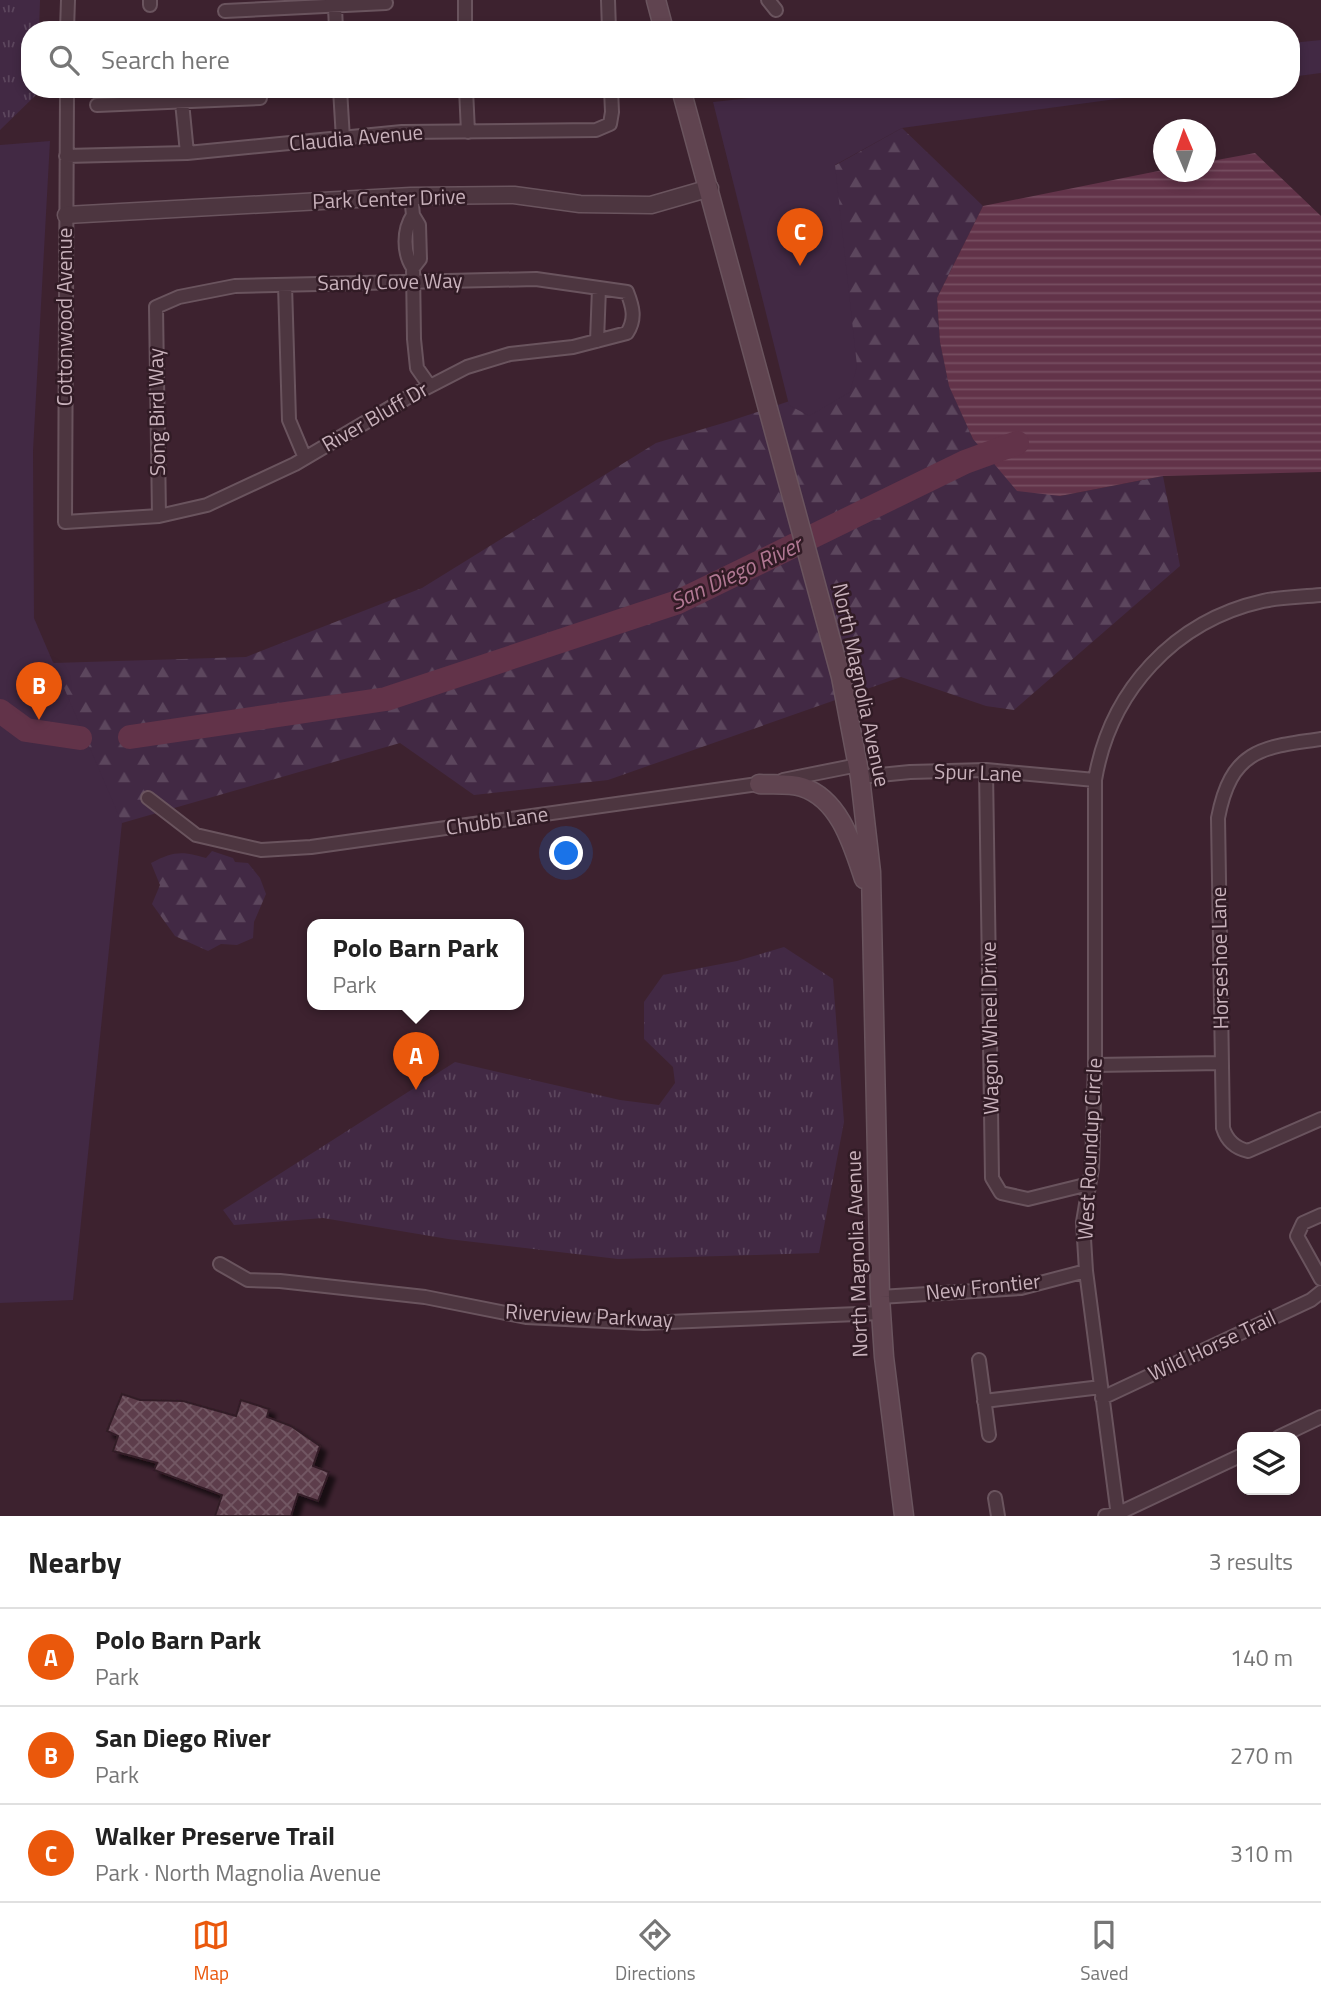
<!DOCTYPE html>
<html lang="en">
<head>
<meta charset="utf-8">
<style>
	body { margin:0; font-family:"Titillium Web",sans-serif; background:#f6f6f6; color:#222 }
	.controls { position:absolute; right:21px; bottom:21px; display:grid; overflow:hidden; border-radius:14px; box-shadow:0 4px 10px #0003 }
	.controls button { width:63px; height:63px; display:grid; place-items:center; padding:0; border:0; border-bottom:2px solid #e0e0e0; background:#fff; color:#222; font:35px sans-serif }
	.compass { position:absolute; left:1153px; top:119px; width:63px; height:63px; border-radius:50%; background:#fff; box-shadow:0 4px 10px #0003; rotate:358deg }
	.you { position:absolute; left:567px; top:854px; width:24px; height:24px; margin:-18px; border:5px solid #fff; border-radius:50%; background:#1a73e8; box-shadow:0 0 0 10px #1a73e833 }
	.badge { display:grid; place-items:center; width:46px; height:46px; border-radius:50%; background:#ea580c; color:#fff; font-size:23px; font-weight:700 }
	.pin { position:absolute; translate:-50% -58px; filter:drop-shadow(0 2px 4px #0008) }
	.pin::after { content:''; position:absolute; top:37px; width:24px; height:21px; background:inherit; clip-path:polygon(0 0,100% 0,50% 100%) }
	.popup { position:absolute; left:307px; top:919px; width:217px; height:91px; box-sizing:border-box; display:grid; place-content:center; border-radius:14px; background:#fff; filter:drop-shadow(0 2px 5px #0005); font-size:23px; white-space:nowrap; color:#767676 }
	.popup b { font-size:26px; color:#222 }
	.popup::after { content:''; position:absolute; left:50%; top:100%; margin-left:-14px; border:14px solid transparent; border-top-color:#fff }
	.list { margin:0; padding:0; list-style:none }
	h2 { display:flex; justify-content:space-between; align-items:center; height:91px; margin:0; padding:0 28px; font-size:30px }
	h2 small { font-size:23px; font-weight:400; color:#767676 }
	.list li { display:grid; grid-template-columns:46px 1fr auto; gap:21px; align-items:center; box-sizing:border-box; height:98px; padding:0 28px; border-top:2px solid #e0e0e0 }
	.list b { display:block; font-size:26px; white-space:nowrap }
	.list p { margin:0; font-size:23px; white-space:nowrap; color:#767676 }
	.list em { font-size:23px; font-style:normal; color:#767676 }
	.icon { flex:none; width:38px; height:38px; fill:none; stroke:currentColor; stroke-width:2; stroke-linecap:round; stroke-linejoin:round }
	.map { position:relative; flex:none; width:1321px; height:1516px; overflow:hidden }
	.search { position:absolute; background:#fff; box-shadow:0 4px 10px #0003; left:21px; right:21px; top:21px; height:77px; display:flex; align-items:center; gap:18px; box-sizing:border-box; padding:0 24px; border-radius:28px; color:#767676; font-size:26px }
	.sheet { height:385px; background:#fff }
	nav { display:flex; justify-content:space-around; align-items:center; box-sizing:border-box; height:98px; border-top:2px solid #e0e0e0; background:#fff; font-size:19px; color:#767676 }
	nav a { display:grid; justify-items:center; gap:4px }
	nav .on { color:#ea580c }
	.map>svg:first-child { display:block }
	.grass { fill:url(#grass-tufts) }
	.forest { fill:url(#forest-firs) }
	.park { fill:#422944 }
	.water { fill:url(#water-rules) }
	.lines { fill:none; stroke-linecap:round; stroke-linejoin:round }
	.river { stroke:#623349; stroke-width:24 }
	.building { fill:url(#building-cross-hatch); stroke:#331d27; stroke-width:2; filter:url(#shadow) }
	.minor-casing { stroke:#6a545e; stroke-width:16 }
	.tertiary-casing { stroke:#6a545e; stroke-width:19 }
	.secondary-casing { stroke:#6a545e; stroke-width:21 }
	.minor { stroke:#4d3640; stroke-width:12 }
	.tertiary { stroke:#4d3640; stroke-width:16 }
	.secondary { stroke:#604450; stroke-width:18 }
	.labels { text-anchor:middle; stroke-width:5; stroke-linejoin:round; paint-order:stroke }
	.street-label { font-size:21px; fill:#c8b1bb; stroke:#311b25 }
	.water-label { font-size:23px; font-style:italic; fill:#b17893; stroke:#311b25 }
</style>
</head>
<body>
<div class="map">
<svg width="1321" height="1516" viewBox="0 0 1321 1516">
	<defs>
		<pattern id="grass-tufts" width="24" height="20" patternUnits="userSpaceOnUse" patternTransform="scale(1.75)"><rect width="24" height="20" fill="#422944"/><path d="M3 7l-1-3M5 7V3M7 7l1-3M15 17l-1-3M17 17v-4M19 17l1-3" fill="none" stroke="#5c465d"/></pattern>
		<pattern id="forest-firs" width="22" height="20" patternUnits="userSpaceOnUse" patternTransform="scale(1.75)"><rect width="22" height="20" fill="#422944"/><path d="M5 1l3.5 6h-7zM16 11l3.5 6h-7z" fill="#5c465d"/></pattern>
		<pattern id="water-rules" width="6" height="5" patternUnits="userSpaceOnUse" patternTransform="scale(1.75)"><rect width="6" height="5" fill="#623349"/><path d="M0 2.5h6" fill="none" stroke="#774e61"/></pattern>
		<pattern id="building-cross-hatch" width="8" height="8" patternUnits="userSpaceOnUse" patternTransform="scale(1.75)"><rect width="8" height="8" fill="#5d3e4c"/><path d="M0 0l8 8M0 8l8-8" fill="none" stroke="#735864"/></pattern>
		<filter id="shadow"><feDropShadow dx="6" dy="6" stdDeviation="2" flood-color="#0009"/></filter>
	</defs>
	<rect width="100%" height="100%" fill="#3d222f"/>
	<path class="grass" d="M0,0H40L39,30H30V89H38V93L0,130Z
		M784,947L833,979L844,1122L819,1253L618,1259L448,1239L323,1218L234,1225L223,1210L455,1062L620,1100L659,1105L675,1083L673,1067L644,1039V1002L663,975L737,961Z"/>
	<path class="forest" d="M902,128L983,206L937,298L940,342L949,385L973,439L1060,496L1163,476L1180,566L1014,710L986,706L901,677L608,780L474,795L400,743L122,823L73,815L0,618L54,663L246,657L422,588L656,443L730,421L835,386L834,166Z
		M212,851L233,858L235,862L248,863L260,878L266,894L254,922L253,938L237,945L221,944L208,951L175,936L152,904L160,885L151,863C174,851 182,851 206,858Z"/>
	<path class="park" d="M1321,40V73L1291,77V43Z
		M869,89H1191L902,128L835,165L857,366L850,392L809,416L789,405L713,102L804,92Z
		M50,141L33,451L34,618L122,823L73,1300L0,1303V145Z"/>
	<path class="water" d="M1255,153L1321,216V472L1163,476L1060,496L1017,491L973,439L949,386L940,342L937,298L983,206L1163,170L1206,172V162Z"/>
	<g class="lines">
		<path class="river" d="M0,711L26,730L80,738
			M130,737L386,699L678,602L965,462L1017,443"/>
	</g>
	<path class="building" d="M122,1394L140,1400L183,1401L236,1416L241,1400L269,1409L267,1417L291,1426L320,1446L313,1466L329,1472L318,1501L298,1494L291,1516H215L222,1495L154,1470L157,1463L113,1451L118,1436L107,1431Z"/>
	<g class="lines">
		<defs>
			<path id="minor" d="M150,0V5
				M608,0L609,30
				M768,0L776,10
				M335,7L336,30
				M225,11L386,3
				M67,30L68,0
				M465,30V0
				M67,89L65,522L159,516L207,505L295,464L405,399L467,367L510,354L573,347L627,333C636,319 633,307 627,292L536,279L235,286L179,297L156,307L159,516
				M340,89L343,139
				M466,89L468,132
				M182,102L187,153
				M97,105L260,98
				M66,156L187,153L402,132L596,130L610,124L612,112L611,89
				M411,196L413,215L419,225L420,259L413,268
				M413,215C403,230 403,253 413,268
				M413,268L414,339L417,368L429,385
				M285,285L289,420L305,458
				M597,341L599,288
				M1321,739C1261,747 1231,750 1218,818L1223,1128C1227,1141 1235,1148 1248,1151L1321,1119
				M986,770L992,1178L1001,1193L1028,1199L1089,1184
				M860,777L910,772L986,770L1095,780
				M783,780L858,765
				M148,798L196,835L261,850L311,847L765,783
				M1095,1065L1222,1063
				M1321,1215L1303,1223L1297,1236L1321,1279
				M220,1264L248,1280L280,1281L425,1297L526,1317L644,1323L881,1313
				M880,1297L1021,1288L1086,1271
				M979,1360L989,1435
				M1102,1398L1311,1300L1321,1292
				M984,1401L1101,1387
				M1279,1437L1321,1417
				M995,1498L998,1516
				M1105,1516L1117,1514L1242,1455
				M1118,1516L1086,1271L1083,1222L1092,1168L1095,1065V780C1110,691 1174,621 1263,601C1281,597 1302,597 1321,595"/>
			<path id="tertiary" d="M66,215L411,196L514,195L580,204L651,205L710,188"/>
			<path id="secondary" d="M656,0L664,30
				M681,89L841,677L860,777L871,872L880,1297L884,1357L904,1516
				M759,784C772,785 790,783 802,787C840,799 853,846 864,879"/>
		</defs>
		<use href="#minor" class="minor-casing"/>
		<use href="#tertiary" class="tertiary-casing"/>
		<use href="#secondary" class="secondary-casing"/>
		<use href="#minor" class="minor"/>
		<use href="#tertiary" class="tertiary"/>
		<use href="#secondary" class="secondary"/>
	</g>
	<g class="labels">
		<g class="street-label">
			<text transform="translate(356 138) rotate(-5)" y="7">Claudia Avenue</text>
			<text transform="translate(389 199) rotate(-2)" y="7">Park Center Drive</text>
			<text transform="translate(390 282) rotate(-1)" y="7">Sandy Cove Way</text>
			<text transform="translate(65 317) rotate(-90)" y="7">Cottonwood Avenue</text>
			<text transform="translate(157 412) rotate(-91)" y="7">Song Bird Way</text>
			<text transform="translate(375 417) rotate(-30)" y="7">River Bluff Dr</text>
			<text transform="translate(861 685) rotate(78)" y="7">North Magnolia Avenue</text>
			<text transform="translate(978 773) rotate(2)" y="7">Spur Lane</text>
			<text transform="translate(497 821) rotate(-8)" y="7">Chubb Lane</text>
			<text transform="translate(1220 958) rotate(-91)" y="7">Horseshoe Lane</text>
			<text transform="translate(990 1028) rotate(-91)" y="7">Wagon Wheel Drive</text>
			<text transform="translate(1090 1149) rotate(-87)" y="7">West Roundup Circle</text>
			<text transform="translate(857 1254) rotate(-92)" y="7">North Magnolia Avenue</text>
			<text transform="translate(983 1287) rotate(-6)" y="7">New Frontier</text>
			<text transform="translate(589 1316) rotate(3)" y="7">Riverview Parkway</text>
			<text transform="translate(1212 1346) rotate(-25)" y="7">Wild Horse Trail</text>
		</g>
		<g class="water-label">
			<text transform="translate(736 573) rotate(-25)" y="8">San Diego River</text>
		</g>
	</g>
</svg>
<div class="controls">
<button><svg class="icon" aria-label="layers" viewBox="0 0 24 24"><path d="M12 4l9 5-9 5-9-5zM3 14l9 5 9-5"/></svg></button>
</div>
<svg class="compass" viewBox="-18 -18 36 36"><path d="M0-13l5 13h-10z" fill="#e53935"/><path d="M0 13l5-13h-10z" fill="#767676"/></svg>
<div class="you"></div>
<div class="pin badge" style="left:416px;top:1090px">A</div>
<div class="popup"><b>Polo Barn Park</b>Park</div>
<div class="pin badge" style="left:39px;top:720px">B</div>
<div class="pin badge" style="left:800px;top:266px">C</div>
<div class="search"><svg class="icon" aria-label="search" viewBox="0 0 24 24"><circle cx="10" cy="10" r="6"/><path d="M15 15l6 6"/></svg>Search here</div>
</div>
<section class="sheet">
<h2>Nearby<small>3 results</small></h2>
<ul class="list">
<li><span class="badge">A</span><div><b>Polo Barn Park</b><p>Park</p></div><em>140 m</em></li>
<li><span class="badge">B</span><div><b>San Diego River</b><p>Park</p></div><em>270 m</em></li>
<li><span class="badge">C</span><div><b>Walker Preserve Trail</b><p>Park · North Magnolia Avenue</p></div><em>310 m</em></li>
</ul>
</section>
<nav>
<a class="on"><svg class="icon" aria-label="map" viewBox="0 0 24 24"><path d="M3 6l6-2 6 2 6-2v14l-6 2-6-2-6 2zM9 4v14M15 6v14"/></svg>Map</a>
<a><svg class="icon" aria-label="directions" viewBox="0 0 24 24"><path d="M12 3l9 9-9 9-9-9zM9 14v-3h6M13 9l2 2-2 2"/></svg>Directions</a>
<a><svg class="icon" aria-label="saved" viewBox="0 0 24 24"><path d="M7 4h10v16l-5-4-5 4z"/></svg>Saved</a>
</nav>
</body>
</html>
